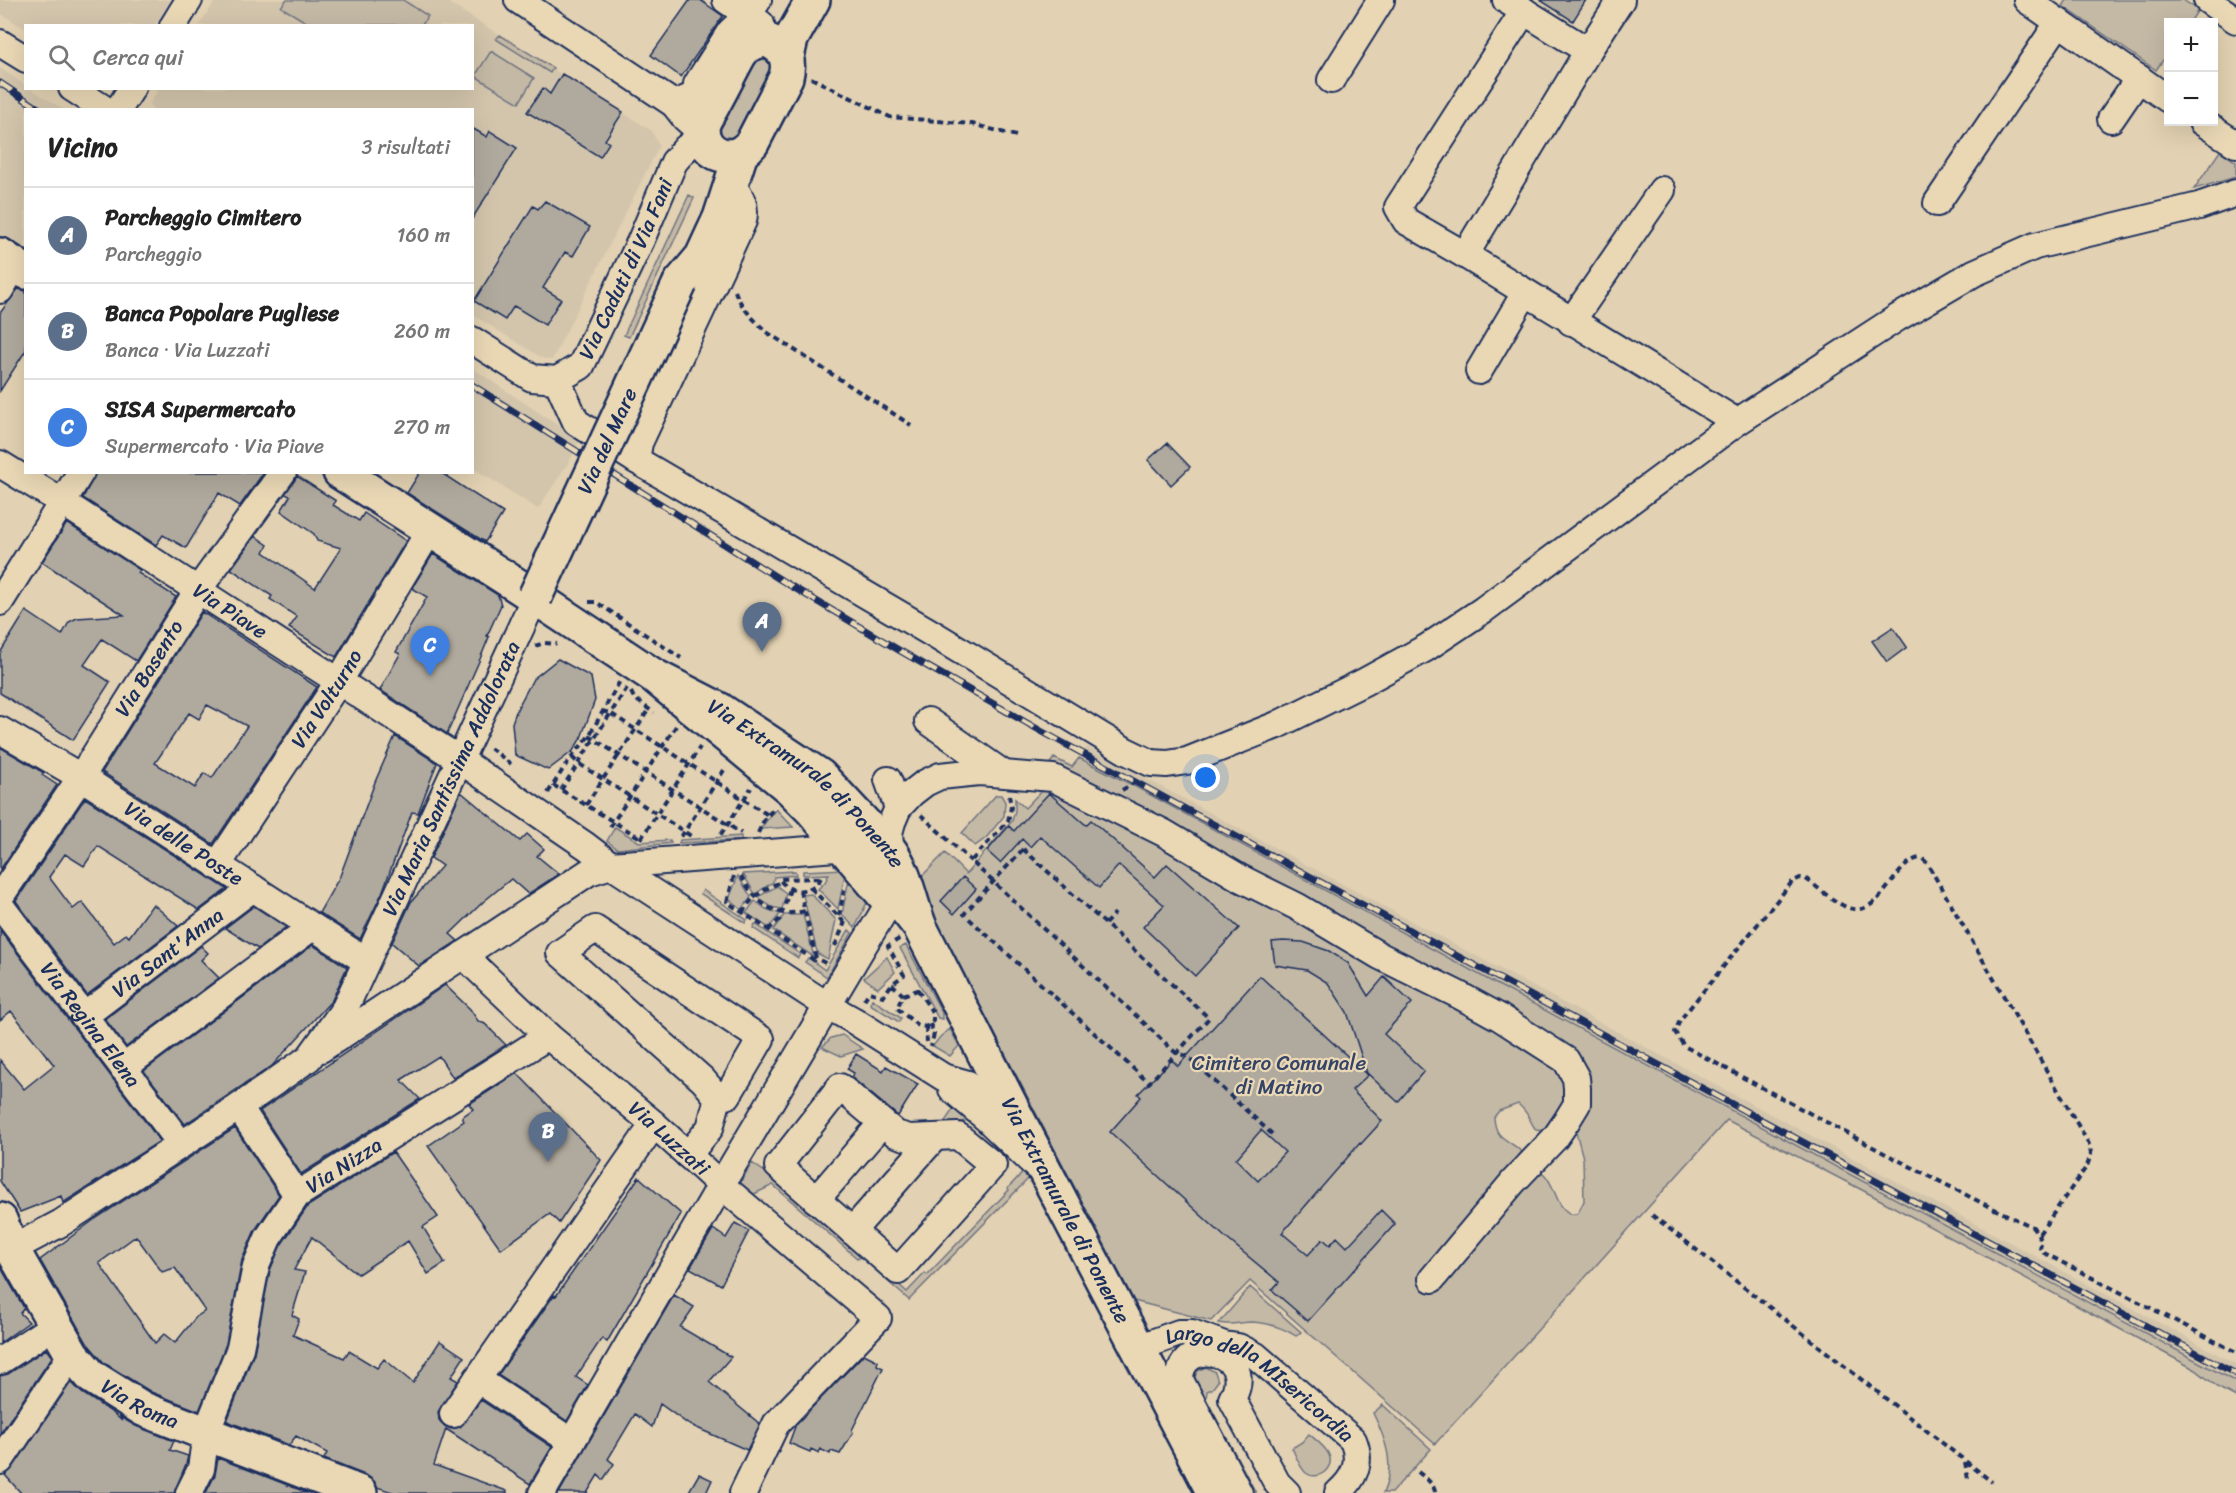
<!DOCTYPE html>
<html lang="it">
<head>
<meta charset="utf-8">
<style>
	body { margin:0; font-family:Sriracha,sans-serif; background:#f2f2f2; color:#222 }
	.controls { position:absolute; right:18px; top:18px; display:grid; overflow:hidden; border-radius:0px; box-shadow:0 6px 24px #0002 }
	.controls button { width:54px; height:54px; display:grid; place-items:center; padding:0; border:0; border-bottom:2px solid #e0e0e0; background:#fff; color:#222; font:30px sans-serif }
	.you { position:absolute; left:1206px; top:778px; width:21px; height:21px; margin:-15px; border:4px solid #fff; border-radius:50%; background:#1a73e8; box-shadow:0 0 0 9px #1a73e833 }
	.badge { display:grid; place-items:center; width:39px; height:39px; border-radius:50%; background:#c8321e; color:#fff; font-size:20px; font-weight:700 }
	.pin { position:absolute; translate:-50% -50px; filter:drop-shadow(0 2px 3px #0008) }
	.pin::after { content:''; position:absolute; top:32px; width:21px; height:18px; background:inherit; clip-path:polygon(0 0,100% 0,50% 100%) }
	.list { margin:0; padding:0; list-style:none }
	h2 { display:flex; justify-content:space-between; align-items:center; height:78px; margin:0; padding:0 24px; font-size:26px }
	h2 small { font-size:20px; font-weight:400; color:#767676 }
	.list li { display:grid; grid-template-columns:39px 1fr auto; gap:18px; align-items:center; box-sizing:border-box; height:96px; padding:0 24px; border-top:2px solid #e0e0e0 }
	.list b { display:block; font-size:22px; white-space:nowrap }
	.list p { margin:0; font-size:20px; white-space:nowrap; color:#767676 }
	.list em { font-size:20px; font-style:normal; color:#767676 }
	.icon { flex:none; width:33px; height:33px; fill:none; stroke:currentColor; stroke-width:2; stroke-linecap:round; stroke-linejoin:round }
	.map { position:relative; flex:none; width:2236px; height:1493px; overflow:hidden }
	.search { position:absolute; background:#fff; box-shadow:0 6px 24px #0002; left:24px; top:24px; width:450px; height:66px; display:flex; align-items:center; gap:15px; box-sizing:border-box; padding:0 21px; border-radius:0px; color:#767676; font-size:22px }
	.panel { position:absolute; background:#fff; box-shadow:0 6px 24px #0002; left:24px; top:108px; width:450px; height:366px; border-radius:0px }
	.map>svg:first-child { display:block }
	.built { fill:#d3c5ac }
	.green { fill:#c4b9a5; stroke:#707482; stroke-width:1.5 }
	.building { fill:#b0a99d; stroke:#1b2f5e; stroke-width:1.5; fill-rule:evenodd }
	.lines { fill:none; stroke-linecap:round; stroke-linejoin:round }
	.minor-casing { stroke:#1b2f5e; stroke-width:30 }
	.major-casing { stroke:#1b2f5e; stroke-width:38 }
	.path { stroke:#1b2f5e; stroke-width:4; stroke-dasharray:6 4.5; stroke-linecap:butt }
	.minor { stroke:#ead8b5; stroke-width:26 }
	.major { stroke:#ead8b5; stroke-width:33 }
	.rail-casing { stroke:#1b2f5e; stroke-width:7 }
	.rail { stroke:#ead8b5; stroke-width:4.5; stroke-dasharray:14; stroke-linecap:butt }
	.major-bridge-casing { stroke:#1b2f5e; stroke-width:38; stroke-linecap:butt }
	.major-bridge { stroke:#ead8b5; stroke-width:33 }
	.labels { text-anchor:middle; stroke-width:4.5; stroke-linejoin:round; paint-order:stroke }
	.street-label { font-size:21px; fill:#1b2f5e; stroke:#ead8b5 }
	.park-label { font-size:21px; fill:#344469; stroke:#ead8b5 }
</style>
</head>
<body>
<div class="map">
<svg width="2236" height="1493" viewBox="0 0 2236 1493">
	<rect width="100%" height="100%" fill="#e2d1b2"/>
	<filter id="ink" filterUnits="userSpaceOnUse"><feTurbulence type="fractalNoise" baseFrequency=".0167" numOctaves="2"/><feDisplacementMap in="SourceGraphic" scale="12" xChannelSelector="R" yChannelSelector="G"/><feConvolveMatrix kernelMatrix="1 2 1 2 8 2 1 2 1" color-interpolation-filters="sRGB"/></filter>
	<g filter="url(#ink)">
		<path class="built" d="M0,0H171L155,25L26,26L25,29L0,13Z
			M216,0H444L652,131L659,146L552,360L542,358L473,315L472,110H152L150,103L159,88H472V26L199,25Z
			M0,68L25,85L26,88L31,89L63,109L26,110L25,254L0,238Z
			M472,368L580,440L570,460L538,509L473,468Z
			M1087,747L2236,1364V1397L2219,1388L2196,1370L1072,767Z"/>
		<path class="green" d="M286,0H403L428,16L422,25H311L281,7Z
			M2067,0H2183L2198,10L2190,22H2168V53L2156,70L2063,6Z
			M500,35L553,68L550,73L496,39Z
			M491,51L534,78L519,103L475,76Z
			M762,57L770,64V70L736,136L726,140L722,136L720,130L754,61Z
			M2220,151L2236,162V177L2194,189Z
			M689,195L694,198L629,337L624,335Z
			M1054,758L1072,767L1079,758L1136,787L1498,985L2236,1382V1397L2219,1388L2196,1370L1864,1191L1727,1120L1435,1444L1250,1281L1211,1321L1134,1301L931,912L920,878L945,853L966,874L1012,821L1015,811V799L1025,808L1048,784L1559,1063L1572,1090L1552,1125L1543,1131L1536,1130C1528,1119 1530,1114 1518,1104L1499,1111L1494,1117C1495,1140 1507,1138 1521,1151C1527,1156 1531,1164 1536,1169C1538,1171 1542,1172 1544,1174C1557,1187 1554,1207 1573,1215L1578,1213L1584,1201L1583,1158L1575,1128L1580,1068L1048,766Z
			M996,795H1001L1005,802L1004,816L986,838L975,846L962,833Z
			M776,809L793,827L760,829Z
			M615,827L639,842L670,840L671,843L618,849L607,841Z
			M741,836V840L679,843L680,840Z
			M846,869L838,909L818,889L825,882L829,874L803,875V871Z
			M795,871L796,875L774,877L773,882L755,894L743,874Z
			M850,874L869,898L855,928L842,914Z
			M738,876L751,897L742,910L729,899Z
			M777,886L786,893L782,909L771,907L758,897Z
			M703,890L747,920L745,923L701,894Z
			M811,894L836,920L828,959L818,954L816,948L803,895Z
			M755,901L766,909L780,914L769,928L746,913Z
			M784,915H803L814,957L773,930Z
			M755,924L800,954L798,958L753,928Z
			M849,930L852,933L827,977L805,962L808,958L825,970Z
			M906,945L942,1013V1019L938,1018L900,948Z
			M887,957L895,972L878,988L864,978Z
			M872,999L901,1018L899,1022L870,1004Z
			M950,1029L959,1046L950,1056L933,1046L940,1037Z
			M842,1035L863,1049L841,1056L822,1047L831,1038Z
			M954,1108L969,1120L941,1127Z
			M752,1163L779,1182L863,1253L858,1259L773,1185L754,1194L740,1183Z
			M1024,1171L1029,1178L909,1300L885,1279L888,1275L907,1292L925,1273L927,1275L1009,1190L1008,1188Z
			M1250,1287L1301,1332L1296,1336C1284,1328 1268,1323 1253,1322C1241,1322 1231,1326 1219,1323Z
			M1206,1367L1215,1372L1218,1381L1212,1389L1207,1391L1206,1399L1256,1493H1251L1194,1380L1197,1371Z
			M1383,1405L1431,1449L1391,1493H1383C1396,1465 1385,1438 1373,1413Z
			M1309,1434C1316,1440 1326,1447 1329,1455C1335,1468 1318,1482 1306,1473C1300,1468 1296,1456 1292,1448L1302,1442Z"/>
		<path class="building" d="M690,0H700L723,16L681,77L651,55Z
			M1540,0H1586L1573,21Z
			M562,74L623,112L605,140L609,143L600,157L527,112L543,88L550,94Z
			M472,128L487,137L490,131L517,148L472,219Z
			M545,201L590,227L573,256L565,252L543,288L561,299L545,325L514,306L505,320L474,301L533,206L538,209Z
			M18,289L26,291V350L0,391V313Z
			M1167,443L1190,467L1171,485L1148,460Z
			M96,472H264L240,506L219,493L186,548L163,535L156,545L83,498Z
			M420,472H440L503,513L485,542L407,493Z
			M297,476L336,501L333,505L359,521L364,513L406,541L336,657L289,628L297,617L270,599L272,596L231,569L255,536L268,545L264,552L315,588L341,548L317,541L314,534L281,511L290,496L285,494Z
			M67,523L140,570L138,573L176,597L136,661L102,639L84,665L110,682L73,740L0,693V653L26,611L62,635L69,622L77,618L124,615L42,562Z
			M433,554L498,595L501,605L487,636L489,637L480,659L447,734L380,690L400,654L396,652L427,597L412,588Z
			M202,612L317,687L213,844L102,772ZM207,705L247,726L212,778L204,773L195,788L155,763L189,713L199,719Z
			M1893,627L1907,647L1887,662L1872,641Z
			M558,659L591,677L595,700L581,738L573,751L548,770L515,755L512,723L517,709L533,679Z
			M395,736L437,763L418,813L412,812L382,893L360,939L319,913L340,876L375,782Z
			M0,747L44,773L42,775L57,785L0,870Z
			M461,792L520,841L527,834L544,849L537,856L559,874L528,894L511,879L483,902L450,934L458,941L419,966L392,943L411,902L442,866L431,858Z
			M1049,793L1086,825L1091,820L1155,877L1167,864L1239,928L1195,976L1143,927L1164,905L1119,865L1099,888L1040,836L1030,847L1022,839L1000,863L987,851L1009,826L1014,831Z
			M85,798L227,889L199,910L98,846L84,866L65,854L49,877L73,909L82,902L114,943L126,934L129,937L153,904L178,926L87,995L16,901Z
			M963,877L976,889L954,914L941,901Z
			M254,906L286,927L258,949L225,928Z
			M0,930L160,1141L63,1203L61,1196L20,1212L0,1181V1060L24,1089L54,1065L11,1011L0,1020Z
			M1283,941L1303,942L1329,951L1348,963L1368,996L1384,977L1412,1003L1384,1034L1424,1071L1398,1102L1367,1073L1347,1012L1328,983L1307,970L1275,965L1272,942Z
			M313,945L347,967L332,1000L272,1066L185,1124L144,1071Z
			M201,946L208,953L201,960L219,978L126,1047L105,1019Z
			M1260,976L1368,1075L1352,1090L1382,1121L1361,1144L1360,1143L1282,1233L1308,1255L1323,1239L1330,1245L1337,1237L1347,1247L1381,1210L1395,1224L1308,1321L1272,1290L1279,1282L1226,1238L1110,1132L1141,1097L1138,1094L1172,1060L1178,1066ZM1261,1130L1285,1152L1258,1181L1236,1159Z
			M445,985L470,1009L478,1021L485,1024L506,1045L453,1078L439,1056L401,1080L420,1099L301,1174L260,1111Z
			M856,1054L883,1071L886,1066L918,1084L898,1116L851,1077L854,1073L847,1069Z
			M517,1073L601,1160L559,1223L550,1214L501,1249L428,1146L464,1121L462,1117L473,1109L469,1104Z
			M235,1128L279,1195L255,1230L242,1260L226,1344L199,1411L151,1392L104,1363L87,1343L40,1260L95,1219ZM136,1236L162,1272L175,1268L205,1311L196,1317L175,1343L164,1334L155,1343L99,1263Z
			M393,1152L438,1217L423,1227L445,1263L428,1274L408,1241L358,1274L312,1237L294,1270L305,1272L292,1315L299,1319L293,1335L344,1358L349,1351L377,1368L384,1359L413,1383L440,1341L464,1357L451,1377L458,1381L438,1412L439,1420L444,1426L451,1429L460,1427L481,1400L552,1447L530,1484L446,1429L434,1465L507,1491V1493H395L377,1487L374,1481L367,1476L324,1459L327,1453L296,1436L289,1445L227,1421L254,1353L270,1270L281,1245L308,1206Z
			M639,1177L681,1214L607,1342L602,1338L576,1377L588,1385L567,1421L498,1375L554,1295L556,1296Z
			M735,1223L749,1231L721,1285L690,1268L713,1229L726,1238Z
			M0,1266L24,1308L20,1313L29,1322L0,1343Z
			M674,1295L694,1307L680,1327L731,1357L709,1382L760,1424L747,1450L688,1424L660,1404L652,1427L635,1414L608,1459L614,1464L603,1480L598,1475L587,1493H559Z
			M46,1349L52,1357L0,1434V1376L8,1374Z
			M864,1354L878,1361L877,1365L883,1368L852,1430L853,1433L840,1454L831,1451L830,1454L820,1449L819,1453L811,1449L810,1452L789,1443L796,1424Z
			M71,1382L82,1393L113,1413L122,1421L120,1417L136,1426L174,1441L170,1450L188,1456L186,1464L174,1493H21L5,1475L12,1469Z
			M218,1458L308,1493H206L215,1475Z
			M699,1474L712,1480L706,1493H688Z"/>
		<g class="lines">
			<defs>
				<g id="minor">
					<path d="M518,0L674,104"/>
					<path d="M726,0L761,24"/>
					<path d="M1506,0L1588,51"/>
					<path d="M2027,0L2168,99"/>
					<path d="M2207,0L2236,20"/>
					<path d="M1524,11L1398,207L1406,221L1465,255L1737,422"/>
					<path d="M173,26L189,0"/>
					<path d="M0,43L26,59"/>
					<path d="M1331,80L1381,0"/>
					<path d="M72,88L106,110"/>
					<path d="M696,95L697,84L730,32L748,15L758,0"/>
					<path d="M118,110L132,88"/>
					<path d="M2111,119L2139,78"/>
					<path d="M2202,122L2236,144"/>
					<path d="M1937,203L2059,22"/>
					<path d="M1465,255L1588,51L1621,0"/>
					<path d="M0,290L15,265"/>
					<path d="M1571,322L1662,190"/>
					<path id="s1" d="M472,340L532,378L557,380L581,366L641,240L674,162L686,148L703,134L685,118L674,104L696,95L716,100"/>
					<path d="M1479,371L1525,293"/>
					<path d="M557,380L576,422L636,460L933,634L1126,751L1151,763L1167,764L1187,761L1277,725L1364,682L1426,648L1483,610L1737,422L1897,318L1974,273L2035,246L2199,206L2236,193"/>
					<path d="M636,460L639,443L743,221C746,206 742,197 732,186"/>
					<path id="s2" d="M0,464L62,502L460,760L586,846L611,865L828,1006L853,1020L943,1077L968,1084L991,1098L1012,1108"/>
					<path d="M0,602L81,472"/>
					<path d="M928,721L1001,772"/>
					<path id="s3" d="M0,730L81,777L366,961"/>
					<path d="M888,780L898,808"/>
					<path d="M898,861L890,844L889,833L892,822L898,808L912,793L925,783L940,776L979,772L1053,778L1164,833L1240,878L1298,907L1380,956L1457,994L1499,1017L1566,1060L1576,1078L1577,1088V1104L1566,1122L1555,1138L1513,1182L1432,1279"/>
					<path id="s4" d="M217,866L339,681L430,530"/>
					<path id="s5" d="M0,897L81,777L198,590L283,472"/>
					<path id="s6" d="M0,905L181,1144"/>
					<path id="s7" d="M463,955L548,1036L654,1124L721,1185L878,1318L776,1424L743,1493"/>
					<path id="s8" d="M84,1016L253,888"/>
					<path d="M321,1049L589,872L611,865L836,848L856,842"/>
					<path d="M123,1068L312,927"/>
					<path d="M840,1087L896,1134L909,1138L958,1136L993,1165L898,1271L778,1166Z"/>
					<path d="M952,1089L986,1118L1036,1166"/>
					<path d="M239,1107L297,1195"/>
					<path d="M688,1155L710,1128L718,1098L703,1080L560,953L595,929L761,1039L728,1095L718,1098"/>
					<path d="M816,1200L882,1123"/>
					<path d="M852,1231L934,1138"/>
					<path id="s9" d="M12,1249L61,1223L239,1107L309,1058L345,1008L535,597"/>
					<path id="s10" d="M1138,1348L1179,1333H1192L1224,1345L1238,1347L1256,1356L1353,1440C1362,1462 1355,1478 1338,1493"/>
					<path d="M0,1361L55,1325"/>
					<path d="M477,1379L572,1442"/>
					<path d="M453,1414L654,1124"/>
					<path d="M0,1461L72,1354"/>
					<path id="s11" d="M189,1493L201,1469L206,1433L240,1348L256,1266L268,1238L297,1195L548,1036"/>
					<path d="M542,1493L721,1185L860,951L891,900L901,893L907,892"/>
					<path d="M1239,1493L1180,1380C1179,1335 1259,1348 1232,1399L1277,1483L1287,1493"/>
				</g>
				<g id="major">
					<path d="M764,39C783,46 791,57 786,77L752,143C744,152 736,158 723,155C710,153 699,138 703,124C705,117 711,110 714,103C723,87 731,70 740,54L746,46Z"/>
					<path d="M787,57L791,39L813,0"/>
					<path d="M0,255L26,272"/>
					<path d="M680,283L702,257L720,218L741,153"/>
					<path d="M340,472L535,597L654,676"/>
					<path id="s12" d="M920,927L905,908L884,895L812,810L791,789L654,676L720,710L820,776L891,852C906,874 910,902 920,927L1012,1108L1214,1493"/>
					<path id="s13" d="M0,1220L12,1249L72,1354L92,1377L143,1409L360,1493"/>
				</g>
			</defs>
			<use href="#minor" class="minor-casing"/>
			<use href="#major" class="major-casing"/>
			<path class="path" d="M811,78L890,117L972,124L1020,137
				M735,291C741,308 755,321 768,333L911,425
				M589,602H596L681,658
				M535,646L544,643L557,644
				M631,692L634,698L654,713
				M602,711L610,713L768,815
				M589,736L741,833
				M490,748L511,764
				M572,757L578,763L691,836
				M553,785L642,839
				M561,790L627,688
				M1122,790L1139,780
				M548,793L567,763L589,736L620,681
				M1009,795L1011,807L1008,821L971,861L1176,1053L1187,1056L1272,1134
				M586,805L649,709
				M921,815L971,861
				M610,827L676,726
				M758,833L764,820L775,807
				M721,835L751,788
				M681,837L726,767
				M641,839L700,747
				M1023,849L1209,1018L1149,1083L964,914Z
				M734,876L727,902L814,960L816,958
				M741,876C755,901 773,919 805,911
				M821,878C811,894 791,895 779,879Z
				M811,888L846,924
				M800,891L816,958L827,964
				M742,913C752,897 763,889 781,882
				M839,916L845,886
				M1105,924L1115,913
				M768,930L780,919L790,889
				M835,946L845,922
				M892,984L903,995
				M918,990L933,1013V1021L926,1027L917,1025L897,1008L903,995Z
				M864,1000L869,992L883,996L892,984L904,975L888,946L899,939
				M930,1024L934,1034L931,1046
				M926,1027L927,1042
				M1652,1215L1992,1482
				M2039,1234L2087,1166L2091,1155L2090,1146L1927,863L1922,858C1895,858 1882,919 1849,908C1834,903 1819,888 1806,879L1800,878L1792,882L1680,1020L1675,1032L1684,1046L1884,1153L1990,1207L2033,1227L2042,1241L2040,1248L2044,1253L2236,1352
				M1965,1462L1968,1479
				M1418,1472C1424,1477 1435,1484 1435,1493"/>
			<use href="#minor" class="minor"/>
			<use href="#major" class="major"/>
			<defs>
				<path id="rail" d="M0,83L41,110
					M472,385L781,580L897,649L1041,731L1672,1072L2236,1374"/>
			</defs>
			<use href="#rail" class="rail-casing"/>
			<use href="#rail" class="rail"/>
			<defs>
				<g id="major-bridge">
					<path id="s14" d="M535,597L680,283"/>
				</g>
			</defs>
			<use href="#major-bridge" class="major-bridge-casing"/>
			<use href="#major-bridge" class="major-bridge"/>
		</g>
	</g>
	<g class="labels">
		<g class="street-label">
			<text dy="7" stroke="none"><textPath href="#s1" startOffset="231">Via Caduti di Via Fani</textPath></text>
			<text dy="7" stroke="none"><textPath href="#s14" startOffset="172">Via del Mare</textPath></text>
			<text dy="7" stroke="none"><textPath href="#s2" startOffset="273">Via Piave</textPath></text>
			<text dy="7" stroke="none"><textPath href="#s5" startOffset="273">Via Basento</textPath></text>
			<text dy="7" stroke="none"><textPath href="#s4" startOffset="200">Via Volturno</textPath></text>
			<text dy="7" stroke="none"><textPath href="#s9" startOffset="668">Via Maria Santissima Addolorata</textPath></text>
			<text dy="7" stroke="none"><textPath href="#s12" startOffset="556">Via Extramurale di Ponente</textPath></text>
			<text dy="7" stroke="none"><textPath href="#s3" startOffset="216">Via delle Poste</textPath></text>
			<text dy="7" stroke="none"><textPath href="#s8" startOffset="105">Via Sant'Anna</textPath></text>
			<text dy="7" stroke="none"><textPath href="#s6" startOffset="150">Via Regina Elena</textPath></text>
			<text dy="7" stroke="none"><textPath href="#s7" startOffset="276">Via Luzzati</textPath></text>
			<text dy="7" stroke="none"><textPath href="#s11" startOffset="376">Via Nizza</textPath></text>
			<text dy="7" stroke="none"><textPath href="#s12" startOffset="1065">Via Extramurale di Ponente</textPath></text>
			<text dy="7" stroke="none"><textPath href="#s10" startOffset="140">Largo della MIsericordia</textPath></text>
			<text dy="7" stroke="none"><textPath href="#s13" startOffset="238">Via Roma</textPath></text>
		</g>
		<g class="park-label">
			<text x="1279" y="1070">Cimitero Comunale<tspan x="1279" dy="24">di Matino</tspan></text>
		</g>
	</g>
</svg>
<div class="controls">
<button>+</button>
<button>−</button>
</div>
<div class="you"></div>
<div class="pin badge" style="left:762px;top:652px;background:#5c6f8a">A</div>
<div class="pin badge" style="left:548px;top:1162px;background:#5c6f8a">B</div>
<div class="pin badge" style="left:430px;top:676px;background:#3f7fe0">C</div>
<div class="search"><svg class="icon" aria-label="search" viewBox="0 0 24 24"><circle cx="10" cy="10" r="6"/><path d="M15 15l6 6"/></svg>Cerca qui</div>
<section class="panel">
<h2>Vicino<small>3 risultati</small></h2>
<ul class="list">
<li><span class="badge" style="background:#5c6f8a">A</span><div><b>Parcheggio Cimitero</b><p>Parcheggio</p></div><em>160 m</em></li>
<li><span class="badge" style="background:#5c6f8a">B</span><div><b>Banca Popolare Pugliese</b><p>Banca · Via Luzzati</p></div><em>260 m</em></li>
<li><span class="badge" style="background:#3f7fe0">C</span><div><b>SISA Supermercato</b><p>Supermercato · Via Piave</p></div><em>270 m</em></li>
</ul>
</section>
</div>
</body>
</html>
